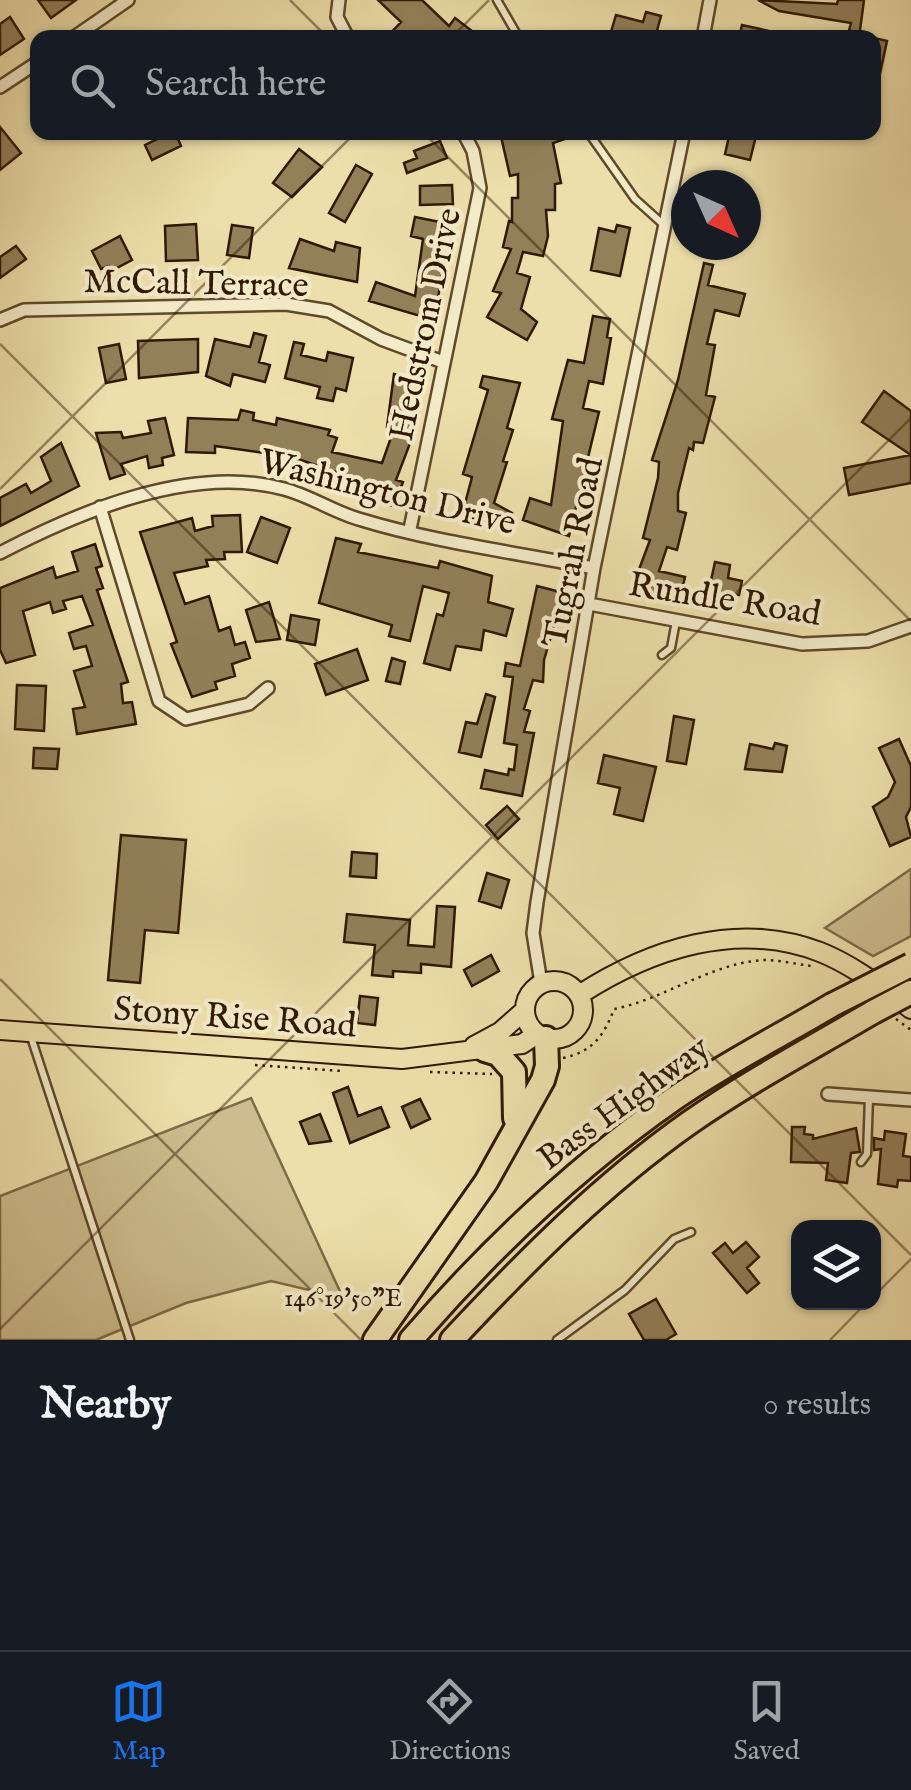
<!DOCTYPE html>
<html lang="en">
<head>
<meta charset="utf-8">
<style>
	body { margin:0; font-family:"IM FELL English",serif; background:#20242c; color:#f1f3f6 }
	.controls { position:absolute; right:30px; bottom:30px; display:grid; overflow:hidden; border-radius:20px; box-shadow:0 2px 8px #0004 }
	.controls button { width:90px; height:90px; display:grid; place-items:center; padding:0; border:0; border-bottom:2px solid #363941; background:#171b24; color:#f1f3f6; font:50px sans-serif }
	.compass { position:absolute; left:671px; top:170px; width:90px; height:90px; border-radius:50%; background:#171b24; box-shadow:0 2px 8px #0004; rotate:135deg }
	.list { margin:0; padding:0; list-style:none }
	h2 { display:flex; justify-content:space-between; align-items:center; height:130px; margin:0; padding:0 40px; font-size:42px }
	h2 small { font-size:32px; font-weight:400; color:#9ea1a6 }
	.icon { flex:none; width:55px; height:55px; fill:none; stroke:currentColor; stroke-width:2; stroke-linecap:round; stroke-linejoin:round }
	.map { position:relative; flex:none; width:911px; height:1340px; overflow:hidden }
	.search { position:absolute; background:#171b24; box-shadow:0 2px 8px #0004; left:30px; right:30px; top:30px; height:110px; display:flex; align-items:center; gap:25px; box-sizing:border-box; padding:0 35px; border-radius:20px; color:#9ea1a6; font-size:38px }
	.sheet { height:310px; background:#171b24 }
	nav { display:flex; justify-content:space-around; align-items:center; box-sizing:border-box; height:140px; border-top:2px solid #363941; background:#171b24; font-size:28px; color:#9ea1a6 }
	nav a { display:grid; justify-items:center; gap:5px }
	nav .on { color:#1a73e8 }
	.map>svg:first-child { display:block }
	.green { fill:#cdbd8e; stroke:#7e6b47; stroke-width:2.5 }
	.building { fill:#928059; stroke:#301900; stroke-width:2.5 }
	.lines { fill:none; stroke-linecap:round; stroke-linejoin:round }
	.lane-casing { stroke:#5f4a2b; stroke-width:11 }
	.street-casing { stroke:#5f4a2b; stroke-width:16 }
	.primary-casing { stroke:#301900; stroke-width:22 }
	.highway-casing { stroke:#301900; stroke-width:28 }
	.path { stroke:#301900; stroke-width:2.5; stroke-dasharray:2.5 5; stroke-linecap:butt }
	.lane { stroke:#f3eac8; stroke-width:6 }
	.street { stroke:#f3eac8; stroke-width:11 }
	.primary { stroke:#eddfab; stroke-width:18 }
	.highway { stroke:#eddfab; stroke-width:22 }
	.highway-bridge-casing { stroke:#301900; stroke-width:28; stroke-linecap:butt }
	.highway-bridge { stroke:#eddfab; stroke-width:22 }
	.ticks { fill:none; stroke:#301900; stroke-width:2.5; stroke-opacity:0.45 }
	.labels { text-anchor:middle; stroke-width:8; stroke-linejoin:round; paint-order:stroke }
	.street-label { font-size:35px; fill:#301900; stroke:#f3eac8 }
	.ticks-label { font-size:25px; text-anchor:middle; fill:#301900; stroke:#f3eac8; stroke-width:8; stroke-linejoin:round; paint-order:stroke }
</style>
</head>
<body>
<div class="map">
<svg width="911" height="1340" viewBox="0 0 911 1340">
	<rect width="100%" height="100%" fill="#eddfab"/>
	<filter id="stains"><feTurbulence type="fractalNoise" baseFrequency=".002" numOctaves="4"/><feColorMatrix values="0 0 0 0 .2 0 0 0 0 .09 0 0 0 0 .02 0 0 0 .5 -.17"/></filter>
	<radialGradient id="worn" r=".72"><stop offset=".6" stop-color="#630" stop-opacity="0"/><stop offset="1" stop-color="#630" stop-opacity=".3"/></radialGradient>
	<path class="green" d="M911,869V936L873,956L825,928Z
		M251,1098L343,1298L271,1281L186,1303L96,1340H0V1196Z"/>
	<path class="building" d="M38,0H76L51,18Z
		M378,0H422L449,26L455,18L481,38H386L401,22Z
		M758,0L837,4L838,0H864L859,38H847L851,23L779,11Z
		M646,12L661,16L655,38L611,32L616,15L643,22Z
		M10,17L24,39L0,55V24Z
		M742,25L778,33V38H739Z
		M874,38L887,41L878,83L874,82Z
		M0,127L21,153L0,170Z
		M157,132H175L181,146L152,160L145,145L159,138Z
		M500,132L579,134L553,143L561,183L555,184V210H546L548,236L543,256L523,252L517,273L530,277L521,309L537,322L527,340L487,317L501,293L493,291L511,249L503,247L509,221L512,222V198H518V174L510,176Z
		M730,132H757L750,160L725,154Z
		M440,141L447,158L407,173L404,163L417,158L414,151Z
		M299,149L322,167L292,197L273,183Z
		M356,165L372,174L345,222L329,213Z
		M452,185L453,204L420,205V186Z
		M415,217L445,223L439,258L445,259L434,320L369,301L376,282L415,296L423,239L411,236Z
		M196,224L198,260L166,261L165,226Z
		M232,225L253,228L249,258L227,255Z
		M617,225L630,228L620,276L591,270L599,228L615,232Z
		M120,236L132,260L111,271L109,266L101,269L92,251Z
		M300,239L334,251L336,242L360,248L357,282L289,268Z
		M16,246L26,259L0,278V257Z
		M704,263L713,265L708,285L745,294L739,316L715,310L707,344L715,345L706,395L715,397L703,443L694,442L693,450L689,448L678,493V511L686,513L677,550L667,547L659,571L685,577L680,599L632,588L650,540L643,538L658,478L659,462L652,460L678,380Z
		M593,316L610,319L607,337L611,338L603,384L589,381L583,408L599,412L569,536L523,520L530,498L551,505L563,421L552,419L568,360L584,363Z
		M254,333L266,336L259,362L270,365L265,382L233,374L230,386L206,376L215,339L250,347Z
		M198,339V372L139,378L138,341Z
		M294,342L304,344L301,355L326,361L328,352L353,358L346,391L336,388L333,401L317,398L320,387L285,378Z
		M119,344L126,379L106,383L99,348Z
		M394,374L418,380L409,446L396,480L403,482L394,506L370,501L373,487L338,480L339,473L292,457L215,446V453L186,452L188,418L238,420L241,410L254,413L253,420L276,425L277,418L330,430L328,435L337,438L332,452L382,463L394,429L387,427Z
		M483,376L520,383L507,428L513,430L503,461L507,462L494,503L512,513L508,527L462,515L472,477L463,474L488,390L480,387Z
		M884,391L911,411V483L849,495L844,468L911,455L862,422Z
		M165,418L174,455L162,458L163,465L149,468L147,456L121,464L125,474L110,479L96,433L121,432L123,438L151,433L148,421Z
		M61,443L79,486L0,526V498L26,484L31,493L51,481L41,457Z
		M240,515L242,552H224L225,559L206,560L208,566L174,573L185,604L209,596L219,631L230,627L235,645L245,642L250,658L232,664L235,676L215,682L217,689L192,697L171,644L177,642L140,532L192,518L195,531L213,526L212,516Z
		M261,517L290,528L277,563L247,552Z
		M336,538L361,544L358,552L438,568L440,561L492,576L488,602L513,609L506,636L484,630L481,650L456,646L450,670L424,663L437,614L443,616L449,593L423,586L410,641L389,636L392,625L319,603Z
		M95,544L102,566L96,568L103,588L97,590L128,682L121,684L123,703L132,702L136,724L77,734L73,709L85,707L74,671L92,666L86,646L74,649L69,633L93,625L82,596L63,601L66,609L53,613L50,602L23,611L35,655L6,663L0,650V588L53,567L56,578L78,571L72,552Z
		M715,562L730,565L728,578L742,581L739,595L708,594Z
		M537,586L564,593L544,660L543,682L533,680L524,709L530,711L524,732L534,733L522,796L481,788L485,770L508,775L509,769L514,770L517,745L504,743L513,677L504,676L506,663L520,666Z
		M269,602L280,639L256,642L246,610Z
		M291,615L319,620L315,645L287,640Z
		M357,649L368,680L326,695L315,664Z
		M392,658L405,662L400,684L386,681Z
		M17,685L46,686L44,731L15,729Z
		M486,694L495,697L481,757L459,752L466,722L477,724Z
		M674,716L694,720L686,764L667,761Z
		M899,739L911,766V807L906,817L911,837L890,846L873,807L888,797L895,782L879,748Z
		M775,743L787,746L782,772L745,769L750,744L773,749Z
		M34,748L59,749L57,769L33,768Z
		M604,755L656,767L643,821L614,814L620,788L598,783Z
		M507,806L519,819L498,839L486,825Z
		M121,835L186,840L178,933L145,930L140,983L108,980Z
		M352,852L377,854L376,878L350,876Z
		M487,873L509,880L501,908L479,901Z
		M437,906L455,907L451,967L421,964V973L393,971V977L372,975L375,945L344,942L347,914L410,920L408,945L434,947Z
		M491,955L499,971L472,986L464,970Z
		M360,996L378,998L375,1025L357,1023Z
		M348,1087L358,1116L381,1107L389,1127L350,1143L333,1093Z
		M420,1099L430,1119L411,1128L402,1107Z
		M320,1114L331,1141L309,1144L300,1122Z
		M792,1127H805L804,1134L813,1135V1139L856,1128L860,1152L851,1153L847,1183L826,1180L828,1163L791,1162Z
		M885,1131L906,1134L903,1156L911,1157V1181L898,1180L897,1187L878,1184L881,1149L874,1150V1138L884,1140Z
		M746,1242L759,1257L747,1268L759,1283L747,1293L713,1253L725,1243L733,1253Z
		M656,1299L676,1334L666,1340H644L629,1314Z"/>
	<g class="lines">
		<defs>
			<path id="lane" d="M497,0L519,38
				M588,132L635,199L665,226
				M662,655L671,648L676,621
				M31,1037L130,1340
				M861,1162L867,1154L869,1097
				M557,1340L625,1290L674,1239L691,1232"/>
			<path id="street" d="M339,0L337,17L348,38
				M73,38L128,0
				M703,38L710,0
				M0,87L38,62
				M0,320L24,310L286,304L329,311L381,339L443,362
				M100,507L159,701L186,719L249,704L268,688
				M410,529L480,188L473,151L463,132
				M0,553C80,511 192,464 284,489C311,496 335,513 362,520C434,542 519,553 594,568
				M589,604L802,644L868,641L911,626
				M541,983L533,933L537,902L594,568L684,132
				M828,1094L911,1100"/>
			<path id="primary" d="M525 1010a29 29 0 1 1 58 0a29 29 0 1 1-58 0Z
				M579,995C650,949 737,920 820,952C853,965 882,988 911,1009
				M0,1030L402,1059L522,1044L537,1034
				M474,1046L500,1032L525,1010"/>
			<path id="highway" d="M485,1050L498,1054L514,1072L515,1118
				M375,1340L486,1182L543,1080L547,1066L546,1038
				M411,1340C489,1250 577,1166 675,1098C724,1064 780,1036 832,1005
				M452,1340C525,1262 601,1185 689,1123C748,1082 812,1048 873,1012"/>
		</defs>
		<use href="#lane" class="lane-casing"/>
		<use href="#street" class="street-casing"/>
		<use href="#primary" class="primary-casing"/>
		<use href="#highway" class="highway-casing"/>
		<path class="path" d="M896,1019L911,1030
			M563,1058C592,1052 604,1036 614,1009C665,999 711,963 764,960C779,960 796,964 811,966
			M255,1065L342,1071
			M430,1072L492,1074"/>
		<use href="#lane" class="lane"/>
		<use href="#street" class="street"/>
		<use href="#primary" class="primary"/>
		<use href="#highway" class="highway"/>
		<defs>
			<path id="highway-bridge" d="M832,1005L911,965
				M873,1012L911,992"/>
		</defs>
		<use href="#highway-bridge" class="highway-bridge-casing"/>
		<use href="#highway-bridge" class="highway-bridge"/>
	</g>
	<path class="ticks" d="M290,0L328,38M451,38L489,0M423,132L911,621M0,344L911,1255M0,489L356,132M0,979L361,1340M874,1296L911,1259M0,1329L911,418M830,1340L867,1302"/>
	<g class="labels">
		<g class="street-label">
			<text transform="translate(196 282) rotate(1)" y="12">McCall Terrace</text>
			<text transform="translate(424 324) rotate(-78)" y="12">Hedstrom Drive</text>
			<text transform="translate(388 491) rotate(14)" y="12">Washington Drive</text>
			<text transform="translate(572 552) rotate(-79)" y="12">Tugrah Road</text>
			<text transform="translate(725 598) rotate(9)" y="12">Rundle Road</text>
			<text transform="translate(235 1016) rotate(4)" y="12">Stony Rise Road</text>
			<text transform="translate(623 1102) rotate(-36)" y="12">Bass Highway</text>
		</g>
	</g>
	<g class="ticks-label">
		<text x="343" y="1306">146°19'50"E</text>
	</g>
	<rect width="100%" height="100%" filter="url(#stains)"/>
	<rect width="100%" height="100%" fill="url(#worn)"/>
</svg>
<div class="controls">
<button><svg class="icon" aria-label="layers" viewBox="0 0 24 24"><path d="M12 4l9 5-9 5-9-5zM3 14l9 5 9-5"/></svg></button>
</div>
<svg class="compass" viewBox="-18 -18 36 36"><path d="M0-13l5 13h-10z" fill="#e53935"/><path d="M0 13l5-13h-10z" fill="#9ea1a6"/></svg>
<div class="search"><svg class="icon" aria-label="search" viewBox="0 0 24 24"><circle cx="10" cy="10" r="6"/><path d="M15 15l6 6"/></svg>Search here</div>
</div>
<section class="sheet">
<h2>Nearby<small>0 results</small></h2>
<ul class="list">
</ul>
</section>
<nav>
<a class="on"><svg class="icon" aria-label="map" viewBox="0 0 24 24"><path d="M3 6l6-2 6 2 6-2v14l-6 2-6-2-6 2zM9 4v14M15 6v14"/></svg>Map</a>
<a><svg class="icon" aria-label="directions" viewBox="0 0 24 24"><path d="M12 3l9 9-9 9-9-9zM9 14v-3h6M13 9l2 2-2 2"/></svg>Directions</a>
<a><svg class="icon" aria-label="saved" viewBox="0 0 24 24"><path d="M7 4h10v16l-5-4-5 4z"/></svg>Saved</a>
</nav>
</body>
</html>
